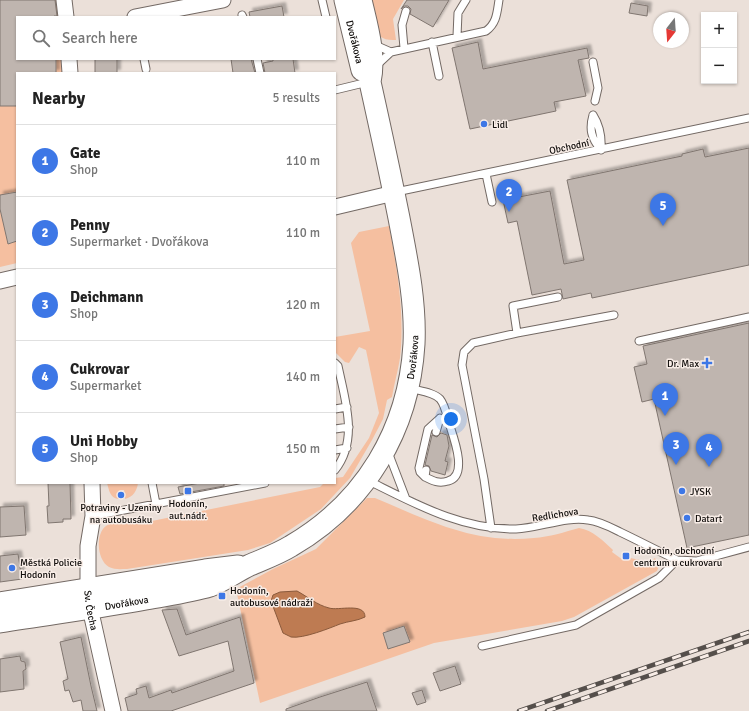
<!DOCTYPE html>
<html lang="en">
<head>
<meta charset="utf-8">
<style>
	body { margin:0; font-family:Signika,sans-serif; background:#f6f6f6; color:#222 }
	.controls { position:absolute; right:12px; top:12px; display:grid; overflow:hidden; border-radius:0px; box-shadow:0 1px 3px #0004 }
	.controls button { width:36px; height:36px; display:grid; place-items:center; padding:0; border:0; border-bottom:1px solid #e0e0e0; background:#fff; color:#222; font:20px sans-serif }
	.compass { position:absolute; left:653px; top:12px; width:36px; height:36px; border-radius:50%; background:#fff; box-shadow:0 1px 3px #0004; rotate:197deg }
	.you { position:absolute; left:451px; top:419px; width:14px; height:14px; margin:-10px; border:3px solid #fff; border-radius:50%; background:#1a73e8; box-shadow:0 0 0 6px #1a73e833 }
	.badge { display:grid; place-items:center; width:26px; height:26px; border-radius:50%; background:#3d77e6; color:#fff; font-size:13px; font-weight:700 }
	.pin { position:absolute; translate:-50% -33px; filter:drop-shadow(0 1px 2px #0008) }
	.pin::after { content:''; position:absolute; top:21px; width:14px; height:12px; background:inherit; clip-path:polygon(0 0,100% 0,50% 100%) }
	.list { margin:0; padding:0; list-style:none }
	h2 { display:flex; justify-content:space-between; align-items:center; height:52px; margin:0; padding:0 16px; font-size:17px }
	h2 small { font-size:13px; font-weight:400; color:#767676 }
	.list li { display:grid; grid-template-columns:26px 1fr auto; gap:12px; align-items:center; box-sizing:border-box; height:72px; padding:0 16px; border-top:1px solid #e0e0e0 }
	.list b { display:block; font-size:15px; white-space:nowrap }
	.list p { margin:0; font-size:13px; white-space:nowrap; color:#767676 }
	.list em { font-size:13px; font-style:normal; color:#767676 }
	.icon { flex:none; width:22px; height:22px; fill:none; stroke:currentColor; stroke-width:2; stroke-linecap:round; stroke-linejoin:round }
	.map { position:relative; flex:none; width:749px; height:711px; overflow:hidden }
	.search { position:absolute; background:#fff; box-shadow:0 1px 3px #0004; left:16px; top:16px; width:320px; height:44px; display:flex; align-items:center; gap:10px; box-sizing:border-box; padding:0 14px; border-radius:0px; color:#767676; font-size:15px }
	.panel { position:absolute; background:#fff; box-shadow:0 1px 3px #0004; left:16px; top:72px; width:320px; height:412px; border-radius:0px }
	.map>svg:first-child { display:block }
	.green { fill:#f5bfa0 }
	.water { fill:#be7b52; stroke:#8a5a3c }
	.building { fill:#bfb5af; stroke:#807670; filter:url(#shadow) }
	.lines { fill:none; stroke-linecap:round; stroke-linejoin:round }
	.lane-casing { stroke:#736964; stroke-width:9 }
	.street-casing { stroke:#736964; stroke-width:17 }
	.secondary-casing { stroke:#736964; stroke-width:23 }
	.lane { stroke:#fff; stroke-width:7 }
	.street { stroke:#fff; stroke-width:15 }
	.secondary { stroke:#fff; stroke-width:21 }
	.rail-casing { stroke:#554f4b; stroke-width:4.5 }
	.rail { stroke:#f8ede7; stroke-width:3; stroke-dasharray:9; stroke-linecap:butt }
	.poi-dot { fill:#3d77e6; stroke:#f8ede7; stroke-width:1.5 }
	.labels { text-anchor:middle; stroke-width:3; stroke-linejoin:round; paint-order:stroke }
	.street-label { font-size:10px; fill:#0f0c0a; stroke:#f8ede7 }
	.poi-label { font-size:10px; fill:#0f0c0a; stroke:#f8ede7; text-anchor:start }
</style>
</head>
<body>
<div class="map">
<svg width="749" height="711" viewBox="0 0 749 711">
	<defs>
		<filter id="shadow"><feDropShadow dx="3.5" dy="-3.5" stdDeviation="1" flood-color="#0004"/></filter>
	</defs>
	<rect width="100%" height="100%" fill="#ebe0d9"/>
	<path class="green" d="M0,0H62L63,17H17V59H67L68,73H17V263L0,267Z
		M368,0H404L393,19L396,40C371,42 372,19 368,0Z
		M389,226C397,268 405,314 400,358C398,371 394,384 392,397L387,400L383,419L372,440L350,478L321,509L270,543L248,550L127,569C121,569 115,570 109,567C97,560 95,534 106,526C117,519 131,521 142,523L320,487L324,483H335V478L343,477L369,438L379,413L366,350L359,347L349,363L345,362L335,352V337L370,331L351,243L359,232Z
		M107,483H138C137,491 133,497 125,499L124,490L118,491V499C110,498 109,490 107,483Z
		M367,498H375C430,521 473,544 534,538C549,537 565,532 579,528C593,530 603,541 613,550L612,552L623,560L626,557L649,562L655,558L659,566L657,571L574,617L562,621L434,643L260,703L236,589L273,569L316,549Z"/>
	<path class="water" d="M297,591C308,597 317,605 329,608C338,611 365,602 365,617C357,621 349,621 340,624C330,628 303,639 291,637C289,636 285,634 283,633L271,601L273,595L280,592Z"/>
	<path class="building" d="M0,0H55L57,16H54V17H17V59H56V73H17V106H0Z
		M407,0H449L433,27L410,14L411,9L408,6H404L401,9Z
		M631,3L648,6L647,16L629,13Z
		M282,6L284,17H250L249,12Z
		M478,42L483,69L587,48L589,58L578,60L586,96L554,102L556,111L470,129L452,48Z
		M95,59H117V73H95Z
		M231,59H251L255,73H233Z
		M273,59H293L295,73H265L263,63L273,61Z
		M749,148V265L592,298L591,293L563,299L561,289L532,295L517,221L508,223L503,200L550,191L564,264L584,260L567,180L682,156V154L703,149L705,157Z
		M17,192V241L8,244L0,209V195Z
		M749,323V535L687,548L654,399L642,402L634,367L647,364L643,346Z
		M441,433L447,435L449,446L445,461L448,462L445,475L431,471L429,466L425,465L432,435L437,437Z
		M48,483H70L71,519H63V522L48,523L47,506H49Z
		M200,483H224V486L180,494L178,487Z
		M24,506L26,535L0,537V507Z
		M18,554L22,579L0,582V556Z
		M177,609L186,635L240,617L254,683L171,711H128L125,698L137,694L136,689L146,686L149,698L171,690L172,693L234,671L228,641L179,656L162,610Z
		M404,626L410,642L388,649L383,633Z
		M81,637L91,686L97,711H83L81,700L73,702L69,690L65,691L63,681L68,679L60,642Z
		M20,656L21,661L25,662L26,669L23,671L24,689L0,692V659Z
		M455,666L461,684L440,691L433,673Z
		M367,682L377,711H286V709L320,697Z
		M422,690L426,702L417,705L412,693Z"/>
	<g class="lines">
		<defs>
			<path id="lane" d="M322,0L326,17
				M242,15L243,17
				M457,36L458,13L466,0
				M432,42L439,76
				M373,44L391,52
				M404,48L402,25L406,11
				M144,59L146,69
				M257,59L260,73
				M593,62L598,88L595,101
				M376,66L391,52L486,31C497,23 497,12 499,0
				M335,90L368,82
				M593,115C589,129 591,138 601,150
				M593,115C600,126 602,136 601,150
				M486,174L492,202
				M396,192L749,118
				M517,333L513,306L558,297
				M639,341L749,317
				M335,363L338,366C345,400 359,440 335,470
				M409,388C419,391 433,392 440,399C445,405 447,416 449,423C453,436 469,476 448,481C439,484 433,481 425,477L426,470
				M335,409L347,407
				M335,429L349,427
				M436,432L440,418
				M335,450L347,448
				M388,452L406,499
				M425,477L420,472L419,468L428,429L439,419
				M367,480C414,503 461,530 516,529C539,528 567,516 588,520C599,521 610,527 620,532C639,541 658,551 677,560L697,561L749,547
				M152,483L156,504
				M93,516L265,483
				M491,528L484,479L462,365L464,352L473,343L517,333L614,315
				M482,646L576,625L659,578L677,560"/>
			<g id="street">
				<path d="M64,0L66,17"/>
				<path d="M135,17L223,0"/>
				<path d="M69,59L70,73"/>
				<path d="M335,207L394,193"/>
				<path d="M0,281L17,277"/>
				<path id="s1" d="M92,483L93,516L88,546V589L90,608L113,711"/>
			</g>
			<g id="secondary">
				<path id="s2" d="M345,0L362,70"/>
				<path d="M0,603L205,570L238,566"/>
				<path id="s3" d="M0,622C49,614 97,608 146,599C167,595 190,592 210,586C224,581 237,571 250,565C264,559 278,554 291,546C365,503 409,430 414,344C416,302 407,260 399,218C390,173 380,127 370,82C376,55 367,26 361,0"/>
			</g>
		</defs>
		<use href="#lane" class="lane-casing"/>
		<use href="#street" class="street-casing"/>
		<use href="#secondary" class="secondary-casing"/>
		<use href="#lane" class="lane"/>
		<use href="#street" class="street"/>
		<use href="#secondary" class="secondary"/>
		<defs>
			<path id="rail" d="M519,711L749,632
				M547,711L749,641"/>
		</defs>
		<use href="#rail" class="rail-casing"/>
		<use href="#rail" class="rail"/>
	</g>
	<g class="poi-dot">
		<circle cx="484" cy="124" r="4"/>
		<path d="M705 357h4v4h4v4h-4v4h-4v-4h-4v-4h4z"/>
		<rect x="184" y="487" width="8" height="8" rx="2"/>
		<circle cx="682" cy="491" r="4"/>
		<circle cx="121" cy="495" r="4"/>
		<circle cx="687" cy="518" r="4"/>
		<rect x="622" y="552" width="8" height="8" rx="2"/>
		<circle cx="12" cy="568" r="4"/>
		<rect x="218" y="592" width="8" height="8" rx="2"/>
	</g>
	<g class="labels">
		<g class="street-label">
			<text dy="4" stroke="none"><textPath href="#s2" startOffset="43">Dvořákova</textPath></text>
			<text transform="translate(569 146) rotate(-12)" y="4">Obchodní</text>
			<text dy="4" stroke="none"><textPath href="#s3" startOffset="537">Dvořákova</textPath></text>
			<text transform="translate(555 514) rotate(-9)" y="4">Redlichova</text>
			<text dy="4" stroke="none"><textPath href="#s3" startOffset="128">Dvořákova</textPath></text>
			<text dy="4" stroke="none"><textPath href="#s1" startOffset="128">Sv. Čecha</textPath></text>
		</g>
		<g class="poi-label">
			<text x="492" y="128">Lidl</text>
			<text x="699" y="367" text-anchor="end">Dr. Max</text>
			<text x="690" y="495">JYSK</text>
			<text x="188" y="507" text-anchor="middle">Hodonín,<tspan x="188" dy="12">aut.nádr.</tspan></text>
			<text x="121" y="511" text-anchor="middle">Potraviny - Uzeniny<tspan x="121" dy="12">na autobusáku</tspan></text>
			<text x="695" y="522">Datart</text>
			<text x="634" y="554">Hodonín, obchodní<tspan x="634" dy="12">centrum u cukrovaru</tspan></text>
			<text x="20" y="566">Městká Policie<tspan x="20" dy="12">Hodonín</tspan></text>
			<text x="230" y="594">Hodonín,<tspan x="230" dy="12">autobusové nádraží</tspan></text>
		</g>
	</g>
</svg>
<div class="controls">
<button>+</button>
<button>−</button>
</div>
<svg class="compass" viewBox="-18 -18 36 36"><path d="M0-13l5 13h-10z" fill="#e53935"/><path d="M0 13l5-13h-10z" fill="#767676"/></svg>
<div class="you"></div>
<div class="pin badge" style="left:665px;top:416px">1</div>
<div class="pin badge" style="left:509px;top:212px">2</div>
<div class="pin badge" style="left:676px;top:465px">3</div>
<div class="pin badge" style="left:709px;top:467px">4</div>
<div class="pin badge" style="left:663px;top:226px">5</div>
<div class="search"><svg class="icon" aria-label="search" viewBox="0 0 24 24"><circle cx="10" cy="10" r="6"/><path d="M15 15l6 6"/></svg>Search here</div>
<section class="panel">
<h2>Nearby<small>5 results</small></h2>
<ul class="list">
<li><span class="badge">1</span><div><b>Gate</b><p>Shop</p></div><em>110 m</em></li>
<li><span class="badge">2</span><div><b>Penny</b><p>Supermarket · Dvořákova</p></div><em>110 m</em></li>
<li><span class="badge">3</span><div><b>Deichmann</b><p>Shop</p></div><em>120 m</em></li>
<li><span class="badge">4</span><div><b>Cukrovar</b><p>Supermarket</p></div><em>140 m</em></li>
<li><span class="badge">5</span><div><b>Uni Hobby</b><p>Shop</p></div><em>150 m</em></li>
</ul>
</section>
</div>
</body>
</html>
